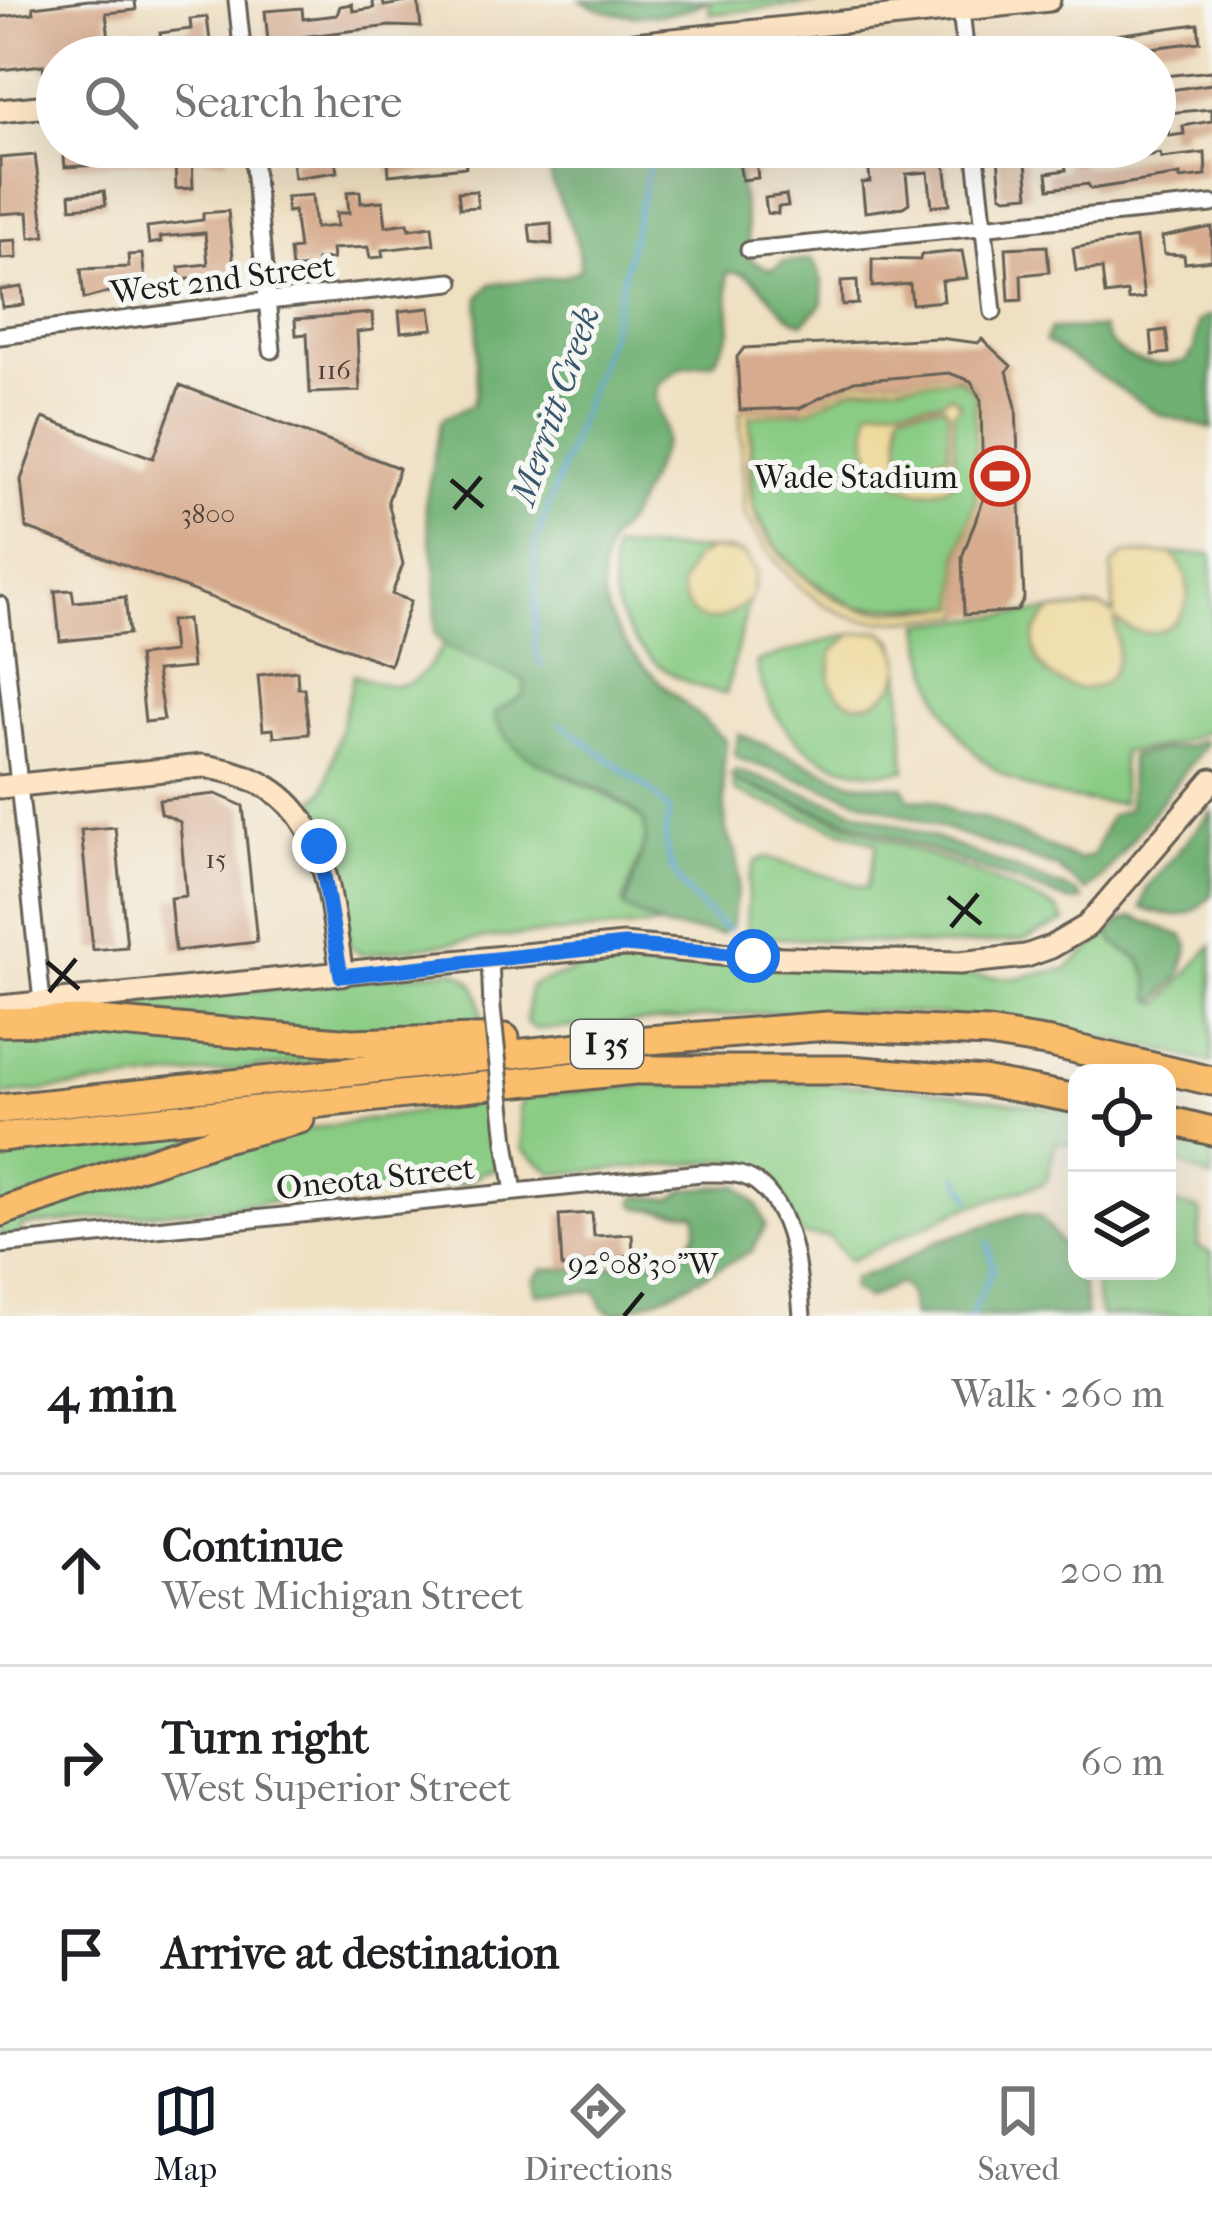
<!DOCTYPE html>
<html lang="en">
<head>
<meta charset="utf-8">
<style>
	body { margin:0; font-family:"IM FELL French Canon",serif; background:#f6f6f6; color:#202124 }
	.controls { position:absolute; right:36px; bottom:36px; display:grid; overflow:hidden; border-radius:24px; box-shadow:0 12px 48px #0002 }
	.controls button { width:108px; height:108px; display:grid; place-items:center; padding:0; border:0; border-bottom:3px solid #e0e0e0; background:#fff; color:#202124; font:60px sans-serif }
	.stop { position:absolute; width:36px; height:36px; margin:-27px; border:9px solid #1a73e8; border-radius:50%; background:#fff }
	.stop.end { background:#1a73e8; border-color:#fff; box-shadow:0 3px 12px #0008 }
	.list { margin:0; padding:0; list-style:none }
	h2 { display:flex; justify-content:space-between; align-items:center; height:156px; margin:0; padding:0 48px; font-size:51px }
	h2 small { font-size:39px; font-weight:400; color:#757577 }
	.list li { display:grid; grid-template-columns:78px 1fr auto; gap:36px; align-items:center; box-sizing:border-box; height:192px; padding:0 48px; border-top:3px solid #e0e0e0 }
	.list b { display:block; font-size:45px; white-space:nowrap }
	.list p { margin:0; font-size:39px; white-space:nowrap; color:#757577 }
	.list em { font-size:39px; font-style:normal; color:#757577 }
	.icon { flex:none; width:66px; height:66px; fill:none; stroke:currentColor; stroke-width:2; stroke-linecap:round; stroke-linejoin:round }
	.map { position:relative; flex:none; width:1212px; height:1316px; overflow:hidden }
	.search { position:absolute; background:#fff; box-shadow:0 12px 48px #0002; left:36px; right:36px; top:36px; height:132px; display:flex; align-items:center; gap:30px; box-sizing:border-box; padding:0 42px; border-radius:66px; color:#757577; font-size:45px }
	.sheet { height:732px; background:#fff }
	nav { display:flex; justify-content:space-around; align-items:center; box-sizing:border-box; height:168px; border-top:3px solid #e0e0e0; background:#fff; font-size:33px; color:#757577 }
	nav a { display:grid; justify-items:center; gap:6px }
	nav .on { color:#111827 }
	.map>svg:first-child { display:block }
	.green { fill:#8acc84; stroke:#537450; stroke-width:3 }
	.forest { fill:#6fb072; stroke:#466647; stroke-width:3 }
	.sand { fill:#eeda9e; stroke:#857b5d; stroke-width:3; fill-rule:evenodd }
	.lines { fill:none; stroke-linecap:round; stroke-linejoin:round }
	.stream { stroke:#5ca1d1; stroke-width:4.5 }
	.building { fill:#d7ab8d }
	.street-casing { stroke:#666156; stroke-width:21 }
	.secondary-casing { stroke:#666156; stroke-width:27 }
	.highway-casing { stroke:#666156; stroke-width:33 }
	.street { stroke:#fff; stroke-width:15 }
	.secondary { stroke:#fde5c5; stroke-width:21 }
	.highway { stroke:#fabe6d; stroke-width:27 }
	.street-bridge-casing { stroke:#666156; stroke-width:21; stroke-linecap:butt }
	.street-bridge { stroke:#fff; stroke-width:15 }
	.route { stroke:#1a73e8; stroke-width:15 }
	.ticks { fill:none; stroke:#1c1c1c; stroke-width:4.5 }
	.labels { text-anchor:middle; stroke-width:10; stroke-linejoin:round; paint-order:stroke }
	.number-label { font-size:27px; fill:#4b4038 }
	.shield { fill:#f6f6f2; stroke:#5d5d5c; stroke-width:3 }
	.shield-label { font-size:30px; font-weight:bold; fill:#1c1c1c }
	.street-label { font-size:33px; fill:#1c1c1c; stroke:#f6f6f2 }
	.poi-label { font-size:33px; fill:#1c1c1c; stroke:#f6f6f2; text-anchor:end }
	.water-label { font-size:36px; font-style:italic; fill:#39586d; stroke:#f6f6f2 }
	.ticks-label { font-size:30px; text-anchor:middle; fill:#1c1c1c; stroke:#f6f6f2; stroke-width:10; stroke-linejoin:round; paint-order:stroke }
</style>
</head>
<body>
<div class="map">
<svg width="1212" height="1316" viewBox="0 0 1212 1316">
	<rect width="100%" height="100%" fill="#f6f6f2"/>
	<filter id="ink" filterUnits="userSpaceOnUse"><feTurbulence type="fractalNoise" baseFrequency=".00833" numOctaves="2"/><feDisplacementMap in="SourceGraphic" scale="24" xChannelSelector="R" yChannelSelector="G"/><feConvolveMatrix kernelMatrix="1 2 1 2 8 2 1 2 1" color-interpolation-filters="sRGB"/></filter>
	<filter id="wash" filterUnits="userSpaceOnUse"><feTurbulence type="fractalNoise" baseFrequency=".004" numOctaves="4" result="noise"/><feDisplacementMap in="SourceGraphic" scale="48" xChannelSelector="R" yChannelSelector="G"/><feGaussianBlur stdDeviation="2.7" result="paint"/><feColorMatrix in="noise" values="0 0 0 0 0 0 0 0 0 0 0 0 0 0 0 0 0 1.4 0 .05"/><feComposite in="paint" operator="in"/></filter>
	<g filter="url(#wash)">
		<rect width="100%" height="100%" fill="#f0e0c2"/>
		<path class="green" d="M709,0H844L710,14Z
			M958,378L975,392L976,500L958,556L959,607H855L803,575L775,545L753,507L750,415L806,411L855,387Z
			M614,548L728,550L742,553L756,571L726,694C656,682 599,624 614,548Z
			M1124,554H1212V728C1182,744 1156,750 1122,752V803C999,802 937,745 921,624L1087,607H1101L1114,614L1112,566Z
			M881,631L895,642L901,670L905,770C829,783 769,735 756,662L842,636Z
			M444,645L526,681L524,695L495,718C527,776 598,779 644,821L646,838L623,903L625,908L658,926L486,938L362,955L349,946C343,892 344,850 311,805L325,789L354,675C405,693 414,690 444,645Z
			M735,782L976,873L1057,909L1065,921L1023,940L949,946L759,937L746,926L749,879L756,861L766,857L867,888L877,844L736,792L732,783Z
			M1109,933C1125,966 1147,942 1151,998L1161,1004L1212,945V1063C1083,1028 955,1009 820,1011C725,1012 630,1026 535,1029L526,1022L530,986L623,954L1015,978L1066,969Z
			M454,970C484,982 480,1005 483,1034L367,1038L86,1007Z
			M0,1026L341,1050L370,1056L0,1095Z
			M793,1082L915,1088L1077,1112V1146L1056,1142L1047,1180L1042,1184L962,1209L849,1261L829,1237L801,1235C785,1204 771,1165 732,1160L554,1174L522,1149L519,1108L525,1097L655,1084Z
			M489,1101L499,1169L484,1172L466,1183L22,1226L20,1236L0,1237V1219L264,1136Z
			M190,1130L191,1142L0,1207V1151Z
			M1167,1134L1212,1146V1179L1167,1158Z
			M1167,1202L1198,1209L1201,1214L1198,1247L1212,1253V1316H1101L1092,1271H1167Z"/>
		<path class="forest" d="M581,0H708C678,20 611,21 581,0Z
			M594,147H701L720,156L736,158L752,261L772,270L783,262L813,259L822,281L823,303L803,323C772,314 761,266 727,273L731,331L714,362L682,367L658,385C650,408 672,423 663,446C653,470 641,498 627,521C623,528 613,534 610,541C571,629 676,691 726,741L723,772L726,831L736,852L739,881L731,927L721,934L666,928L625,908L646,838L644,821C633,811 620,799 606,792C567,771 509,764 494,713L524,695L525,681L444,645L435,634L436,572L425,505L440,424L444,418L472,405L476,392L479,297L491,284L561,277L580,270C582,224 542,189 550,154Z
			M1212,315V429L1159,414L1045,341L1051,329L1103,328C1114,362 1156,369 1187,361L1195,347L1199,321Z
			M739,734L853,783L904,787L909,799L933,800L957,814L983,818L1079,860L1094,854L1109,817L1129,808L1130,756L1188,746L1202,740L1206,744L1101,879L1086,891L1056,867L740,759L734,754Z
			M736,770L938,839L1077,893L1083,900L1072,902L738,781L730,776Z
			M1212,811V895C1190,921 1172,919 1142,908L1146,889Z
			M1133,917L1183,936L1189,946L1180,976L1156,1002L1151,998C1147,937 1121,965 1109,933L1121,921Z
			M738,1185L758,1206L766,1225L752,1251L673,1292L615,1315L602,1307L596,1291L536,1294L534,1280L543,1269C577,1268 715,1271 695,1214L640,1208L633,1203L637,1196L672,1199L686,1189Z
			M1024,1213L1040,1216C1068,1254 1084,1268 1086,1316H913L908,1291L900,1283L866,1299L851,1288L853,1279L896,1264L938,1241Z"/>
		<path class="sand" d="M949,373L971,381L981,399L983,500L962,557L964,615C935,616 886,625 860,619C808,607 766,556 744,512L740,410L800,408L854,381ZM958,378L975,392L976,500L958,556V607C931,608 879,616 854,607C816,594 766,549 754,510C746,483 751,445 750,416L806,411L855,387Z
			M950,394L960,403L953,413L955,481C928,503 887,487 872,457C865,442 868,424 870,408L943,401ZM943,405L948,411L949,455L911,462L900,453V413L903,409Z
			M712,549L742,553L756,571L752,597C724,623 692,636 680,586L693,560Z
			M1124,554H1172C1212,595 1170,660 1115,620C1116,632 1119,647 1117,658C1106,728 990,663 1052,611L1101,607L1114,614L1112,566Z
			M881,631C938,674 854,740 830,680L832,652L853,634Z"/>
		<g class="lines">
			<path class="stream" d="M541,666L535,650L536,542L609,336L650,163
				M562,724L655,794L670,811C652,862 690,901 728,930
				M958,1175L971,1199
				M971,1316L993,1269L988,1242"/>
		</g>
		<g id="blocks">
			<path class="building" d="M89,0H135L136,10L106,13L109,39L137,37L139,56L57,57L55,69L44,71L43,65L0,70V17L34,13L33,7Z
				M372,0H383L384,6L418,0L421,27L390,26L268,41L265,11L302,8L303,19L337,15L340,6L352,4L353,11L374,8Z
				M207,17L211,49L163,54L160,33L191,29L190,19Z
				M1198,24L1200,42L1109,53L1107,36Z
				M1073,38L1076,57H1023L1022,42Z
				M1212,71V84L1156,92L1155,77Z
				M1212,109V121L1183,126L1184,134L1169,136L1166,113Z
				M63,147H227L228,160L192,158L193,188L176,189L175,161L65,167Z
				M943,147L950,204L932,206L928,172L906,174L909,203L903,207L865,212L862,183L870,182L867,150Z
				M1025,151L1029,195L1006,197L1001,194L998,157Z
				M464,153L466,167L389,175L388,160Z
				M1160,153L1161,158L1205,153L1206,176L1180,179V175L1091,189L1088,184L1049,189L1047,173L1066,170L1065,160L1081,159L1082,167L1100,166Z
				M35,155L45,236L30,238L28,212L0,214V158Z
				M320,157L321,162L335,160L337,172L294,178L292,161Z
				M756,161L758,178L742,180L739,163Z
				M104,191L106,205L71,208L70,194Z
				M360,191L361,203L383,201L386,226L408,223L409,229L432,226L434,244L382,250L383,257L370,258L368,247L332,249L333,259L317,260V266L292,269L290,250L299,249L294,211L287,212L286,197L312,195L315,228L337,226L336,213H349L347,192Z
				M476,191L478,207L460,208L458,192Z
				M786,195L788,206L778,207V214L767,213L765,198Z
				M228,211L235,275L231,276L232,282L210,284L209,277L180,280L179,267L208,264L205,233L160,237L161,242L149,244L147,227L203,220V213Z
				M551,223L552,244L531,242L529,225Z
				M1212,227V260L1185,263L1184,255L1164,254L1162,237Z
				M1136,238L1144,298L1128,300L1127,292L1105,295L1102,269L1076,271L1073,248Z
				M16,240L17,258L1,259L0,241Z
				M1047,246L1049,272L1021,275L1022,300L1009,301L1006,248Z
				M962,251L967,278L942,281L944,301L912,304L910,284L872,287V259L920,260L921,255Z
				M142,254L145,282L111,286L112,291L84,299L81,269L129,267L128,255Z
				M857,280L858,304L842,305L841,281Z
				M22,287L24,305L2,307L0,290Z
				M430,308L433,329L401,332L399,311Z
				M372,313L373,330L357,332L360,391L310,393L307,334L296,335L295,319Z
				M1166,330L1169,353L1153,355L1151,332Z
				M939,338L978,343L982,339L1011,366L1007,371L1016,407L1024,599L1017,611L964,615L962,557L983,500L981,400L971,381L949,373L854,381L800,408L740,410L737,357L744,348Z
				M180,385L399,468L388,501L403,564L392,594L411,601L390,665L26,528L21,480L43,418L153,458Z
				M72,590L74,602L125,597L129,634L60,641L55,591Z
				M187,619L192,668L156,671L164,720L145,722L138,656L173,652L170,621Z
				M297,671L298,688H304L309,734L274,737L273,729L263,730L258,675Z
				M216,794L243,806L257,942L175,951L170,898L186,896L180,822L161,813L159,800Z
				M115,827L127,947L93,950L81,830Z
				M592,1213L594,1236L632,1234L633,1255L595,1260V1266L562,1268L559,1215Z"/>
		</g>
	</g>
	<g filter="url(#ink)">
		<use href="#blocks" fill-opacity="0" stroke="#666156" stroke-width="3"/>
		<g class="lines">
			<defs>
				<path id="street" d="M237,0L243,57
					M961,9L966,57
					M252,147L272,350
					M975,147L993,312
					M749,250L1212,204
					M0,336L258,302L451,282
					M0,605L42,1002
					M490,957L492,1008
					M506,1142L514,1192
					M0,1245L701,1173C720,1173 740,1171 756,1182C793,1209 799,1275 802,1316"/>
				<path id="secondary" d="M513,57L1049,0
					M0,111L57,105
					M0,787L202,766C327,783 326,873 342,975
					M0,1007L624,945L753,957L959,963L1026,956L1051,947L1087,926L1212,780"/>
				<path id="highway" d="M0,1022L85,1020L352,1043L505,1038
					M0,1109L635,1041L828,1026L988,1033L1051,1043L1212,1081
					M1167,1120L1212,1131
					M0,1137L634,1070H850L983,1081L1077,1099
					M0,1212L220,1139L300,1119"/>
			</defs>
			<use href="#street" class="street-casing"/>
			<use href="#secondary" class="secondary-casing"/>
			<use href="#highway" class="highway-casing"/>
			<use href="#street" class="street"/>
			<use href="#secondary" class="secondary"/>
			<use href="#highway" class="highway"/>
			<defs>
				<path id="street-bridge" d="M492,1008L506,1142"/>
			</defs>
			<use href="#street-bridge" class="street-bridge-casing"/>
			<use href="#street-bridge" class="street-bridge"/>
		</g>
	</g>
	<g class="lines" filter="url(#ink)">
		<path class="route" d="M319,846L341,976L624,945L753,956"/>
	</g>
	<path class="ticks" d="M451,480L483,507M454,509L481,477M948,897L981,924M951,927L978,894M47,962L79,989M49,992L76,959M624,1316L643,1293"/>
	<defs>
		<symbol id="stadium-ring" viewBox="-11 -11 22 22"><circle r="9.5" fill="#f6f6f2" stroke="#c8321e" stroke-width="1.5"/><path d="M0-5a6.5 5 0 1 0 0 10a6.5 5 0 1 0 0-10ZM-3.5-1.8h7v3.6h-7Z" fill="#c8321e"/></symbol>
	</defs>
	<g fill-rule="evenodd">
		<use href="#stadium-ring" x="967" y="443" width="66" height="66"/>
	</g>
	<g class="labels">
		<g class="number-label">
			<text x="334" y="379">116</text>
			<text x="208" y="523">3800</text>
			<text x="216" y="868">15</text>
		</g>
		<rect class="shield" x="571" y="1020" width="72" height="48" rx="9"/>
		<g class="shield-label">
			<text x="607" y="1054">I 35</text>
		</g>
		<g class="street-label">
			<text transform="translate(222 278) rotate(-7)" y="12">West 2nd Street</text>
			<text transform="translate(375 1177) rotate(-6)" y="12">Oneota Street</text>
		</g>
		<g class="poi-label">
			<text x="958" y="488">Wade Stadium</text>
		</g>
		<g class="water-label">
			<text transform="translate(554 405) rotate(-71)" y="13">Merritt Creek</text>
		</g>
	</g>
	<g class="ticks-label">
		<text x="643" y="1274">92°08'30"W</text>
	</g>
</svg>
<div class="controls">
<button><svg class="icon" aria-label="locate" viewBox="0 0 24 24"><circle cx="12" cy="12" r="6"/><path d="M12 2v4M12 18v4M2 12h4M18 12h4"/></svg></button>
<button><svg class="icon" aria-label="layers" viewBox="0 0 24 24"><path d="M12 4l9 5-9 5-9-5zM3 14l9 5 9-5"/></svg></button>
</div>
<div class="stop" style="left:753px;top:956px"></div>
<div class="stop end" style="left:319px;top:846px"></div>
<div class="search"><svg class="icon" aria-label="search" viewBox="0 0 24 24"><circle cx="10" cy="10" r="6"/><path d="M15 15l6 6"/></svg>Search here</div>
</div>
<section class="sheet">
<h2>4 min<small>Walk · 260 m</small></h2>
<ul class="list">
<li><svg class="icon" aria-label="ahead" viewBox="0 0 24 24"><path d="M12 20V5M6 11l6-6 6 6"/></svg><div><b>Continue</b><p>West Michigan Street</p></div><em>200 m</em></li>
<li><svg class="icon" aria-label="right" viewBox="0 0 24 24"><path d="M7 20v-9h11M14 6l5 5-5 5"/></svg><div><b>Turn right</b><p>West Superior Street</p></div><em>60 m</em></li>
<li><svg class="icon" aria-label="arrive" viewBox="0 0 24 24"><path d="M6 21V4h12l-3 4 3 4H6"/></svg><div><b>Arrive at destination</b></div></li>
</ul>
</section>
<nav>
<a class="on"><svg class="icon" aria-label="map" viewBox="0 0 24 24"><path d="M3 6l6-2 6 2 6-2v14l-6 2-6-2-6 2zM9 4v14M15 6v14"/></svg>Map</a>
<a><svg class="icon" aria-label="directions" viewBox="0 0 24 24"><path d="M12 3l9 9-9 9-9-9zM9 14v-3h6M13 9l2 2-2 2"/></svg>Directions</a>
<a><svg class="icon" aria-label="saved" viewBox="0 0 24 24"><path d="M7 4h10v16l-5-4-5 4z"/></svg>Saved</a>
</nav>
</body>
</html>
